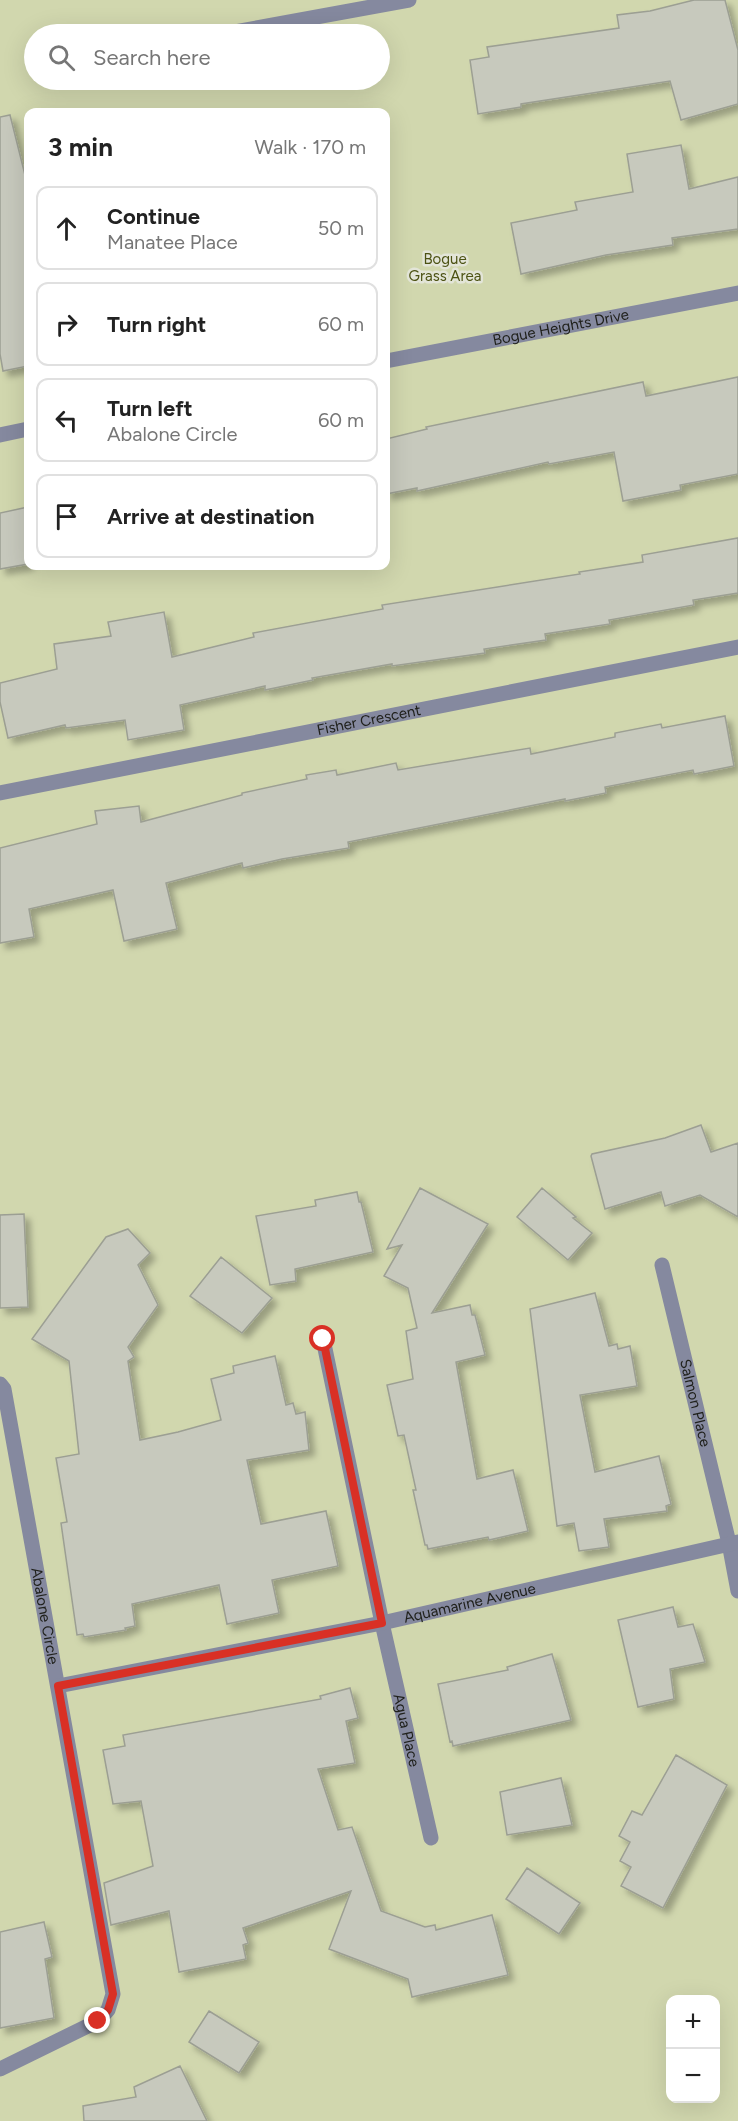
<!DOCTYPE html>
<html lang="en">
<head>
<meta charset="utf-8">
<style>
	body { margin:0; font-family:Figtree,sans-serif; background:#f6f6f6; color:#222 }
	.controls { position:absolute; right:18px; bottom:18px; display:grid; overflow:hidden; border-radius:12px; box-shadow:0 6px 24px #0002 }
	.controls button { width:54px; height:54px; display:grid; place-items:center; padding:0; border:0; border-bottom:2px solid #e0e0e0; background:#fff; color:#222; font:30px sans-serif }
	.stop { position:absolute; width:18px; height:18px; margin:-14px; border:4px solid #d93025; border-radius:50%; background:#fff }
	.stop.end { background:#d93025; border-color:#fff; box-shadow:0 2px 6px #0008 }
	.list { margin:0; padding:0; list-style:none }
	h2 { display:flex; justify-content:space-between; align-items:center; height:78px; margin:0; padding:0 24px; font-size:26px }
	h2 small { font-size:20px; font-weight:400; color:#767676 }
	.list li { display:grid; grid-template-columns:39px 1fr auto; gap:18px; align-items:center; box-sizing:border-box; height:84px; margin:0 12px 12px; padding:0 12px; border:2px solid #e0e0e0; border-radius:12px }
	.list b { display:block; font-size:22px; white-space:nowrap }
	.list p { margin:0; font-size:20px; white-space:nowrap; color:#767676 }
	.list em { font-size:20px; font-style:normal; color:#767676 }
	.icon { flex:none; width:33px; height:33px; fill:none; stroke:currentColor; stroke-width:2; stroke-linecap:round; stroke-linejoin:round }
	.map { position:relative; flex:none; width:738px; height:2121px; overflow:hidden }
	.search { position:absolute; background:#fff; box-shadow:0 6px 24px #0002; left:24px; top:24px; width:366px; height:66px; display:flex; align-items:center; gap:15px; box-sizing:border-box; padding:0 21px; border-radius:33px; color:#767676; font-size:22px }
	.panel { position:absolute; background:#fff; box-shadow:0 6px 24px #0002; left:24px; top:108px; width:366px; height:462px; border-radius:12px }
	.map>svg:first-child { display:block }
	.green { fill:#d1d7ae; fill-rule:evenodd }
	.building { fill:#c7c9bd; stroke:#9c9f93; stroke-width:1.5; filter:url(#shadow) }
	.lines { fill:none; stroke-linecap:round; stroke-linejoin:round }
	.minor { stroke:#85899f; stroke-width:15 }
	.route { stroke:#d93025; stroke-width:8 }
	.labels { text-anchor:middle; stroke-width:5; stroke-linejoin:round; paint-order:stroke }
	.park-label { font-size:15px; fill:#4c5213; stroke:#e3e5d8 }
	.street-label { font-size:15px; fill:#20211c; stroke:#e3e5d8 }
</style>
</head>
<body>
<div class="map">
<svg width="738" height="2121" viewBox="0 0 738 2121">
	<defs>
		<filter id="shadow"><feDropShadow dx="5.5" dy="5.5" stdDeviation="3" flood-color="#0004"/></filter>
	</defs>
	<rect width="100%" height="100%" fill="#e3e5d8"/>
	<path class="green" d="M0,0H738V2121H0ZM34,34H380V80H34ZM28,112H386V566H28ZM670,2000H716V2098H670Z"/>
	<path class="building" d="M694,0H725L738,50V104L681,120L670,81L521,104V107L478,114L470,60L489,57L487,47L619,28L617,15L650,11Z
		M10,115L28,187V366L3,371L0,354V117Z
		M681,145L689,189L738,177V229L672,238L673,245L606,255L521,274L511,223L577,210L575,202L633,192L627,154Z
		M738,377V474L680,485L681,490L623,501L614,452L549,464L548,462L417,491V488L386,494V439L427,429L426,427L643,382L646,396Z
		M28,507V564L0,569V513Z
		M738,538V593L693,600L694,605L609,620L610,624L545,634L546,640L484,649L485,653L392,666V664L312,678L313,680L265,690V686L180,705L184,730L128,740L125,720L66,728L65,725L8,738L0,702V683L57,669L54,644L111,636L108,622L164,612L172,657L254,637L253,633L383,609L382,605L580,574L579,572L643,562L642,555Z
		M725,716L734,766L694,774L693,770L605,787L606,793L565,801V799L348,842L349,848L282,859L243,868L242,863L166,883L177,929L124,941L113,890L29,909L34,937L0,943V848L97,824L95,811L139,806L141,822L242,795V793L307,779L306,775L336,770L337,775L396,763L398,770L530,748L531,754L615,737V733L661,724L662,728Z
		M701,1125L711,1152L738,1143V1217L700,1195L665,1206L661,1192L605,1209L591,1156L592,1154L665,1138Z
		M420,1188L488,1224L432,1313L470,1305L472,1315H475L485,1355L456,1362L477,1479L513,1470L528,1531L489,1540L488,1537L428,1549L427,1545H425L413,1490H416L404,1435L398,1436L387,1385L413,1379L406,1331L417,1328L408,1288L384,1276L402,1245L387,1249Z
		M542,1188L576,1217L573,1218L592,1233L568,1260L517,1217Z
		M357,1192L359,1202H361L373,1252L295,1269L296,1281L270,1285L256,1216L316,1206L315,1200Z
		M24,1214L28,1307L0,1308V1215Z
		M128,1229L150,1253L138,1265L158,1305L128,1347L134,1357L128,1361L140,1440L178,1432L221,1420L211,1379L234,1373L233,1366L275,1356L286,1405L293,1403L296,1414L305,1412L309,1450L247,1460L261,1524L326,1511L338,1566L272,1580L279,1613L227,1624L219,1585L132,1604L135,1626L125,1628L126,1630L84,1637L83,1634L77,1635L61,1523L67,1522L56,1458L79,1454L69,1361L32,1339L106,1237Z
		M221,1257L272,1298L242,1333L190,1296Z
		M595,1293L609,1346L617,1344L618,1349L630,1346L637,1386L580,1395L595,1472L659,1456L671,1504L666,1506L667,1511L604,1519L609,1547L579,1551L574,1523L557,1526L530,1309Z
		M673,1607L678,1627L693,1624L705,1662L670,1669L674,1699L638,1707L618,1620Z
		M552,1654L571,1720L453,1746L452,1741L450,1742L438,1684L508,1670L507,1667Z
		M350,1688L358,1718L346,1721L355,1763L318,1769L338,1830L352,1827L381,1911L425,1927L435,1925L436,1930L492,1915L508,1975L412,1997L408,1979L329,1949L351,1891L243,1928L248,1943L243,1945L246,1959L179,1972L169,1911L111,1925L104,1883L153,1866L141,1801L113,1804L103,1750L125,1746L123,1735L321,1699L320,1696Z
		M676,1755L727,1785L663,1908L621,1886L631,1867L620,1861L630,1842L619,1836L632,1811L642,1815Z
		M561,1778L572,1825L507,1835L500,1792Z
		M527,1868L580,1903L559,1934L506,1899Z
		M44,1922L52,1957L45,1959L54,2018L0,2028V1932Z
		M209,2011L259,2042L239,2073L189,2042Z
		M180,2066L207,2121H84L83,2106L136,2097L134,2087Z"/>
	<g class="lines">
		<g class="minor">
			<path d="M224,34L409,0"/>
			<path id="s1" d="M386,361L738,293"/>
			<path d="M0,435L28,429"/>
			<path id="s2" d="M0,793L738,647"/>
			<path id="s3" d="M662,1265L729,1543L738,1591"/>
			<path id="s4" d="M323,1339L382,1623L431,1838"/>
			<path id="s5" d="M0,1384L4,1389L113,1994L108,2010L98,2021L0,2069"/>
			<path id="s6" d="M58,1686L382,1623L738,1542"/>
		</g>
	</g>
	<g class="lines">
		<path class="route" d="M98,2021L108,2010L113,1994L58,1686L382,1623L323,1339"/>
	</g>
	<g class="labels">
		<g class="park-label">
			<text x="445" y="264">Bogue<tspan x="445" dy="17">Grass Area</tspan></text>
		</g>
		<g class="street-label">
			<text dy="5" stroke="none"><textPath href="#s1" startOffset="178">Bogue Heights Drive</textPath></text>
			<text dy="5" stroke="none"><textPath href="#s2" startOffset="376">Fisher Crescent</textPath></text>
			<text dy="5" stroke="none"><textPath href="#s3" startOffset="142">Salmon Place</textPath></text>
			<text dy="5" stroke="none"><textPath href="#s6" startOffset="420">Aquamarine Avenue</textPath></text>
			<text dy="5" stroke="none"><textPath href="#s5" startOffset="237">Abalone Circle</textPath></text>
			<text dy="5" stroke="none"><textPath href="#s4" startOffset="400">Agua Place</textPath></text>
		</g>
	</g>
</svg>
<div class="controls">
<button>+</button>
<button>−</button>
</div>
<div class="stop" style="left:323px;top:1339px"></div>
<div class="stop end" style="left:98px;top:2021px"></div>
<div class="search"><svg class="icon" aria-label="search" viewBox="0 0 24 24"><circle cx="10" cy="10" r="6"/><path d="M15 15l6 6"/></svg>Search here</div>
<section class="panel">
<h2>3 min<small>Walk · 170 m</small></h2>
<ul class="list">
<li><svg class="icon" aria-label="ahead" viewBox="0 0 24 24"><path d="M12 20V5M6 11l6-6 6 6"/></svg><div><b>Continue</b><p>Manatee Place</p></div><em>50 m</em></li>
<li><svg class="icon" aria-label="right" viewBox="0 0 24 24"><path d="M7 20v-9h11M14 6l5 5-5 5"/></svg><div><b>Turn right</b></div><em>60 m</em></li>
<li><svg class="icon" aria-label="left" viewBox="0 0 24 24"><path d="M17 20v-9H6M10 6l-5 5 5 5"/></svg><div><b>Turn left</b><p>Abalone Circle</p></div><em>60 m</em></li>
<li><svg class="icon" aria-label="arrive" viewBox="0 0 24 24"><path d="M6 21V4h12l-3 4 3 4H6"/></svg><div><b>Arrive at destination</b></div></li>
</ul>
</section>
</div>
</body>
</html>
